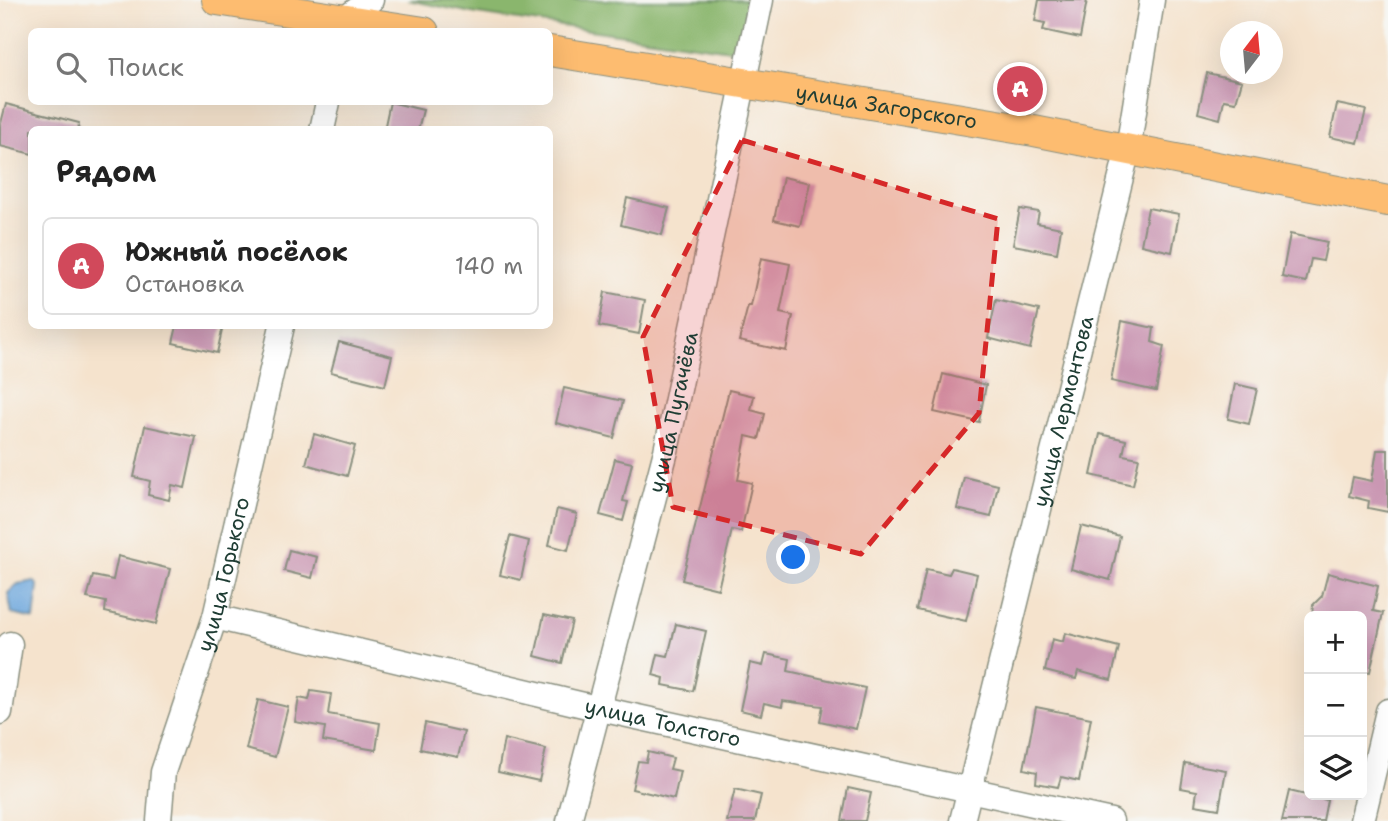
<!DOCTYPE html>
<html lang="ru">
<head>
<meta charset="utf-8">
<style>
	body { margin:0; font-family:"Shantell Sans",sans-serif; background:#f6f6f6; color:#222 }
	.controls { position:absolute; right:21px; bottom:21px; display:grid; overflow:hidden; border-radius:10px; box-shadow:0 7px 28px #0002 }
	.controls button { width:63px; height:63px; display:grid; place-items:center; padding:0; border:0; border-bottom:2px solid #e0e0e0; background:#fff; color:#222; font:35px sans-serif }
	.compass { position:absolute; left:1220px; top:21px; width:63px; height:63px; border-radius:50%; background:#fff; box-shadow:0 7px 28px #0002; rotate:16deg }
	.you { position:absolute; left:794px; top:558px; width:24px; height:24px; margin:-18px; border:5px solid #fff; border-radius:50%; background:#1a73e8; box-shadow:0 0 0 10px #1a73e833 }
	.badge { display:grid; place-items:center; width:46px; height:46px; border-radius:50%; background:#d1495b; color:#fff; font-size:23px; font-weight:700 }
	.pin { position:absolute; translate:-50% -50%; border:4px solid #fff; box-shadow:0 2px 7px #0006 }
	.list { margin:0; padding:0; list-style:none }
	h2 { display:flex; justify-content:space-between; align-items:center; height:91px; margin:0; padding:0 28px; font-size:30px }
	h2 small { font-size:23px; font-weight:400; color:#767676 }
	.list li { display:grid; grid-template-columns:46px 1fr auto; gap:21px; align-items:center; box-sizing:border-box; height:98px; margin:0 14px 14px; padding:0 14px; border:2px solid #e0e0e0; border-radius:10px }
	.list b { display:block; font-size:26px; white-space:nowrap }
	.list p { margin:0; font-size:23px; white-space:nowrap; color:#767676 }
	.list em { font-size:23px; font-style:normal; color:#767676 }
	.icon { flex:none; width:38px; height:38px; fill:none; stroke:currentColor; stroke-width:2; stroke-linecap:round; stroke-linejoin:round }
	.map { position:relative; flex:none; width:1388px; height:821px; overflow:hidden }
	.search { position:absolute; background:#fff; box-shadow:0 7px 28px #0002; left:28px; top:28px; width:525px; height:77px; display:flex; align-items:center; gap:18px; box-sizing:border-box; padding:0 24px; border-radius:10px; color:#767676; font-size:26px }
	.panel { position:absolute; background:#fff; box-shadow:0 7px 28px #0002; left:28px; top:126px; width:525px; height:203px; border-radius:10px }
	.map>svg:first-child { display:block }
	.forest { fill:#8ab66d; stroke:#547a50; stroke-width:2 }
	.water { fill:#6ea7dd; stroke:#467288; stroke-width:2 }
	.building { fill:#ca97b3 }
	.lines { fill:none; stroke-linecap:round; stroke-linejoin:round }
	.minor-casing { stroke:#8a9080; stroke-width:27 }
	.major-casing { stroke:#8a9080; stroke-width:32 }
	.minor { stroke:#fff; stroke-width:24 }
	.major { stroke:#fdbc6f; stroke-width:30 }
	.marked { fill:#d62828; fill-opacity:0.2; stroke:#d62828; stroke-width:5; stroke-dasharray:14 9; stroke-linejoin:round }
	.labels { text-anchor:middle; stroke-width:5; stroke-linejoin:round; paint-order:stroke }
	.street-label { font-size:21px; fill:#1f3d34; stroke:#f6f6f2 }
</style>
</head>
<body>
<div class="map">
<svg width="1388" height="821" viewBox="0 0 1388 821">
	<rect width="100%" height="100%" fill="#f6f6f2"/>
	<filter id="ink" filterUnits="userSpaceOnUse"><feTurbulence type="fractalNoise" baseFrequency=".0143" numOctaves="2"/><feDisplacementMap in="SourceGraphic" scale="14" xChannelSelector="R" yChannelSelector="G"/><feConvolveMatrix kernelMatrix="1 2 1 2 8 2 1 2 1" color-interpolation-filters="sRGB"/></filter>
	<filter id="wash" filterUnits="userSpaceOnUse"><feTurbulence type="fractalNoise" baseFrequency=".00686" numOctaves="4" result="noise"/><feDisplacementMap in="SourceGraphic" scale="28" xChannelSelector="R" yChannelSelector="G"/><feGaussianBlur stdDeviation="1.57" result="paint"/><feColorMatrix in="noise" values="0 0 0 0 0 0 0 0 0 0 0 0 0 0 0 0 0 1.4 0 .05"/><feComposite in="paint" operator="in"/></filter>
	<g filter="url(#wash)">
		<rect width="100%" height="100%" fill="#f5e3cd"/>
		<path class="forest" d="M408,0H746C747,19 743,37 730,50L477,14Z"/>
		<path class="water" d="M34,581L38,586L34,619L12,614L8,593L18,584Z"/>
		<g id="blocks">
			<path class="building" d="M1039,0H1087L1080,38L1043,30L1045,23L1035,21Z
				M1207,73L1242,81L1236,102L1224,100L1220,119L1198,113Z
				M390,102L423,110L418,130H384Z
				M6,104L79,123L78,130H32V154L0,146V127Z
				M1337,104L1366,110L1358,143L1330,137Z
				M783,177L810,183L800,226L774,220Z
				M627,198L669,208L662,235L621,225Z
				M1148,208L1179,214L1172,252L1141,245Z
				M1020,209L1039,212L1037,223L1061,228L1057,253L1013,245Z
				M1290,234L1327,242L1323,261L1311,259L1306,282L1282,277Z
				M761,258L790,264L780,313L793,316L786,351L739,341L748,306H751Z
				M605,292L645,300L639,334L599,326Z
				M996,300L1039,310L1030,349L988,338Z
				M1122,321L1154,328L1152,342L1164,346L1156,391L1111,381Z
				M177,326H223L217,353L173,343Z
				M339,342L392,356L385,386L331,372Z
				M943,374L986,385L979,422L934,412Z
				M1235,384L1257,389L1249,424L1228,419Z
				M564,388L623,401L614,438L556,423Z
				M729,390L754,396L751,410L765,414L759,439L746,436L738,480L752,483L741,532L732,530L718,589L682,580Z
				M145,426L196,437L185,488L172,485L169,500L148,495L150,481L134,477Z
				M314,434L355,446L347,476L306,464Z
				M1100,434L1126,440L1123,455L1139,458L1133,485L1091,475Z
				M1377,450H1388V512L1368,508L1369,501L1349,496L1353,477L1372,481Z
				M615,459L632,463L623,501L628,502L623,521L600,515Z
				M964,477L998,485L991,517L957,509Z
				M557,509L577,514L568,550L549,545Z
				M1081,526L1120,536L1110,580L1071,569Z
				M510,536L529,541L521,580L500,575Z
				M289,550L317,557L312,578L284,571Z
				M118,556L170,569L156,624L105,612L106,602L87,598L93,576L113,580Z
				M952,568L977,574L966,621L917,610L926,569L949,574Z
				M1328,573L1378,586L1373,611L1383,613L1370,672L1362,671V616H1312L1313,605L1322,596Z
				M544,615L572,621L562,663L535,656Z
				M676,624L706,631L693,691L663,685L664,678L653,675L658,654L668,656Z
				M1065,633L1119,647L1111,680L1078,671L1076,679L1045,671L1052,639L1063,642Z
				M766,654L790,659L788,671L865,688L856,729L820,721L823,706L783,701L782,707L764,703L761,715L740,710L750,663L763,666Z
				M311,691L331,694L328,714L380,723L376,750L323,741L325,727L295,722L299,698L309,700Z
				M258,700L288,707L275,757L246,749Z
				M1036,707L1091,718L1079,781L1061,777L1058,787L1036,783L1037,772L1024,769Z
				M425,723L464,732L458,757L420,749Z
				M504,739L546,749L539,781L498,772Z
				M648,752L673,758L670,769L680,771L674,799L632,789L638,761L646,762Z
				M1185,763L1226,770L1219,809L1195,805L1197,791L1181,788Z
				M848,788L871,793L865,821H842Z
				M735,789L761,795L755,821H727Z
				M1289,791L1327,800L1323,821H1282Z"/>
		</g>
	</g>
	<g filter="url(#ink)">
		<use href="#blocks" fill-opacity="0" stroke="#8a9080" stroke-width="2"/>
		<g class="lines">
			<defs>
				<g id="minor">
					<path d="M342,31L344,19L371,0"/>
					<path d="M322,130L328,102"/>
					<path id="s1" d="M215,617L596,708L1111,821"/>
					<path d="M0,712L10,644"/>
					<path id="s2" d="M159,821L163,772L215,617L282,326"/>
					<path id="s3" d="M569,821L666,451L761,0"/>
					<path id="s4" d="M962,821L1128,149L1152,0"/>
					<path d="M1362,821L1388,711"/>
				</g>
				<g id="major">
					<path d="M217,0L424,32"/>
					<path id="s5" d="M550,51L1034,131L1388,201"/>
				</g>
			</defs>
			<use href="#minor" class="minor-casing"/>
			<use href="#major" class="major-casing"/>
			<use href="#minor" class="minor"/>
			<use href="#major" class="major"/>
		</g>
	</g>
	<path class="marked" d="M742,140L998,219L979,413L861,554L673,507L643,337Z"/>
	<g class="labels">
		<g class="street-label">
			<text dy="7" stroke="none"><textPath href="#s5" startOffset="341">улица Загорского</textPath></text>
			<text dy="7" stroke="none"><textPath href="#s3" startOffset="422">улица Пугачёва</textPath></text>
			<text dy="7" stroke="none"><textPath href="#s4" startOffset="422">улица Лермонтова</textPath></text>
			<text dy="7" stroke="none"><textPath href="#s2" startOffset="256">улица Горького</textPath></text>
			<text dy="7" stroke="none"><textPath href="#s1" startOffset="460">улица Толстого</textPath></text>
		</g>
	</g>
</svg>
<div class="controls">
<button>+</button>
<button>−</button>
<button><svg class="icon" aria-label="layers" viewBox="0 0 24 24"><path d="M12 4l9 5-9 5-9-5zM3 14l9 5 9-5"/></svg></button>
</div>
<svg class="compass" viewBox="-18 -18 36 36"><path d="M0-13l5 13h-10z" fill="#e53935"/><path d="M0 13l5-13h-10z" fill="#767676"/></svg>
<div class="you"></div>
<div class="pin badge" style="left:1020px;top:89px">A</div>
<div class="search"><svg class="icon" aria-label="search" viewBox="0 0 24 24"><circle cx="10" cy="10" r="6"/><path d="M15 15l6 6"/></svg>Поиск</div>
<section class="panel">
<h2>Рядом<small></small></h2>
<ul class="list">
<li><span class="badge">A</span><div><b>Южный посёлок</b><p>Остановка</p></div><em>140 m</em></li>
</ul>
</section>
</div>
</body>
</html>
